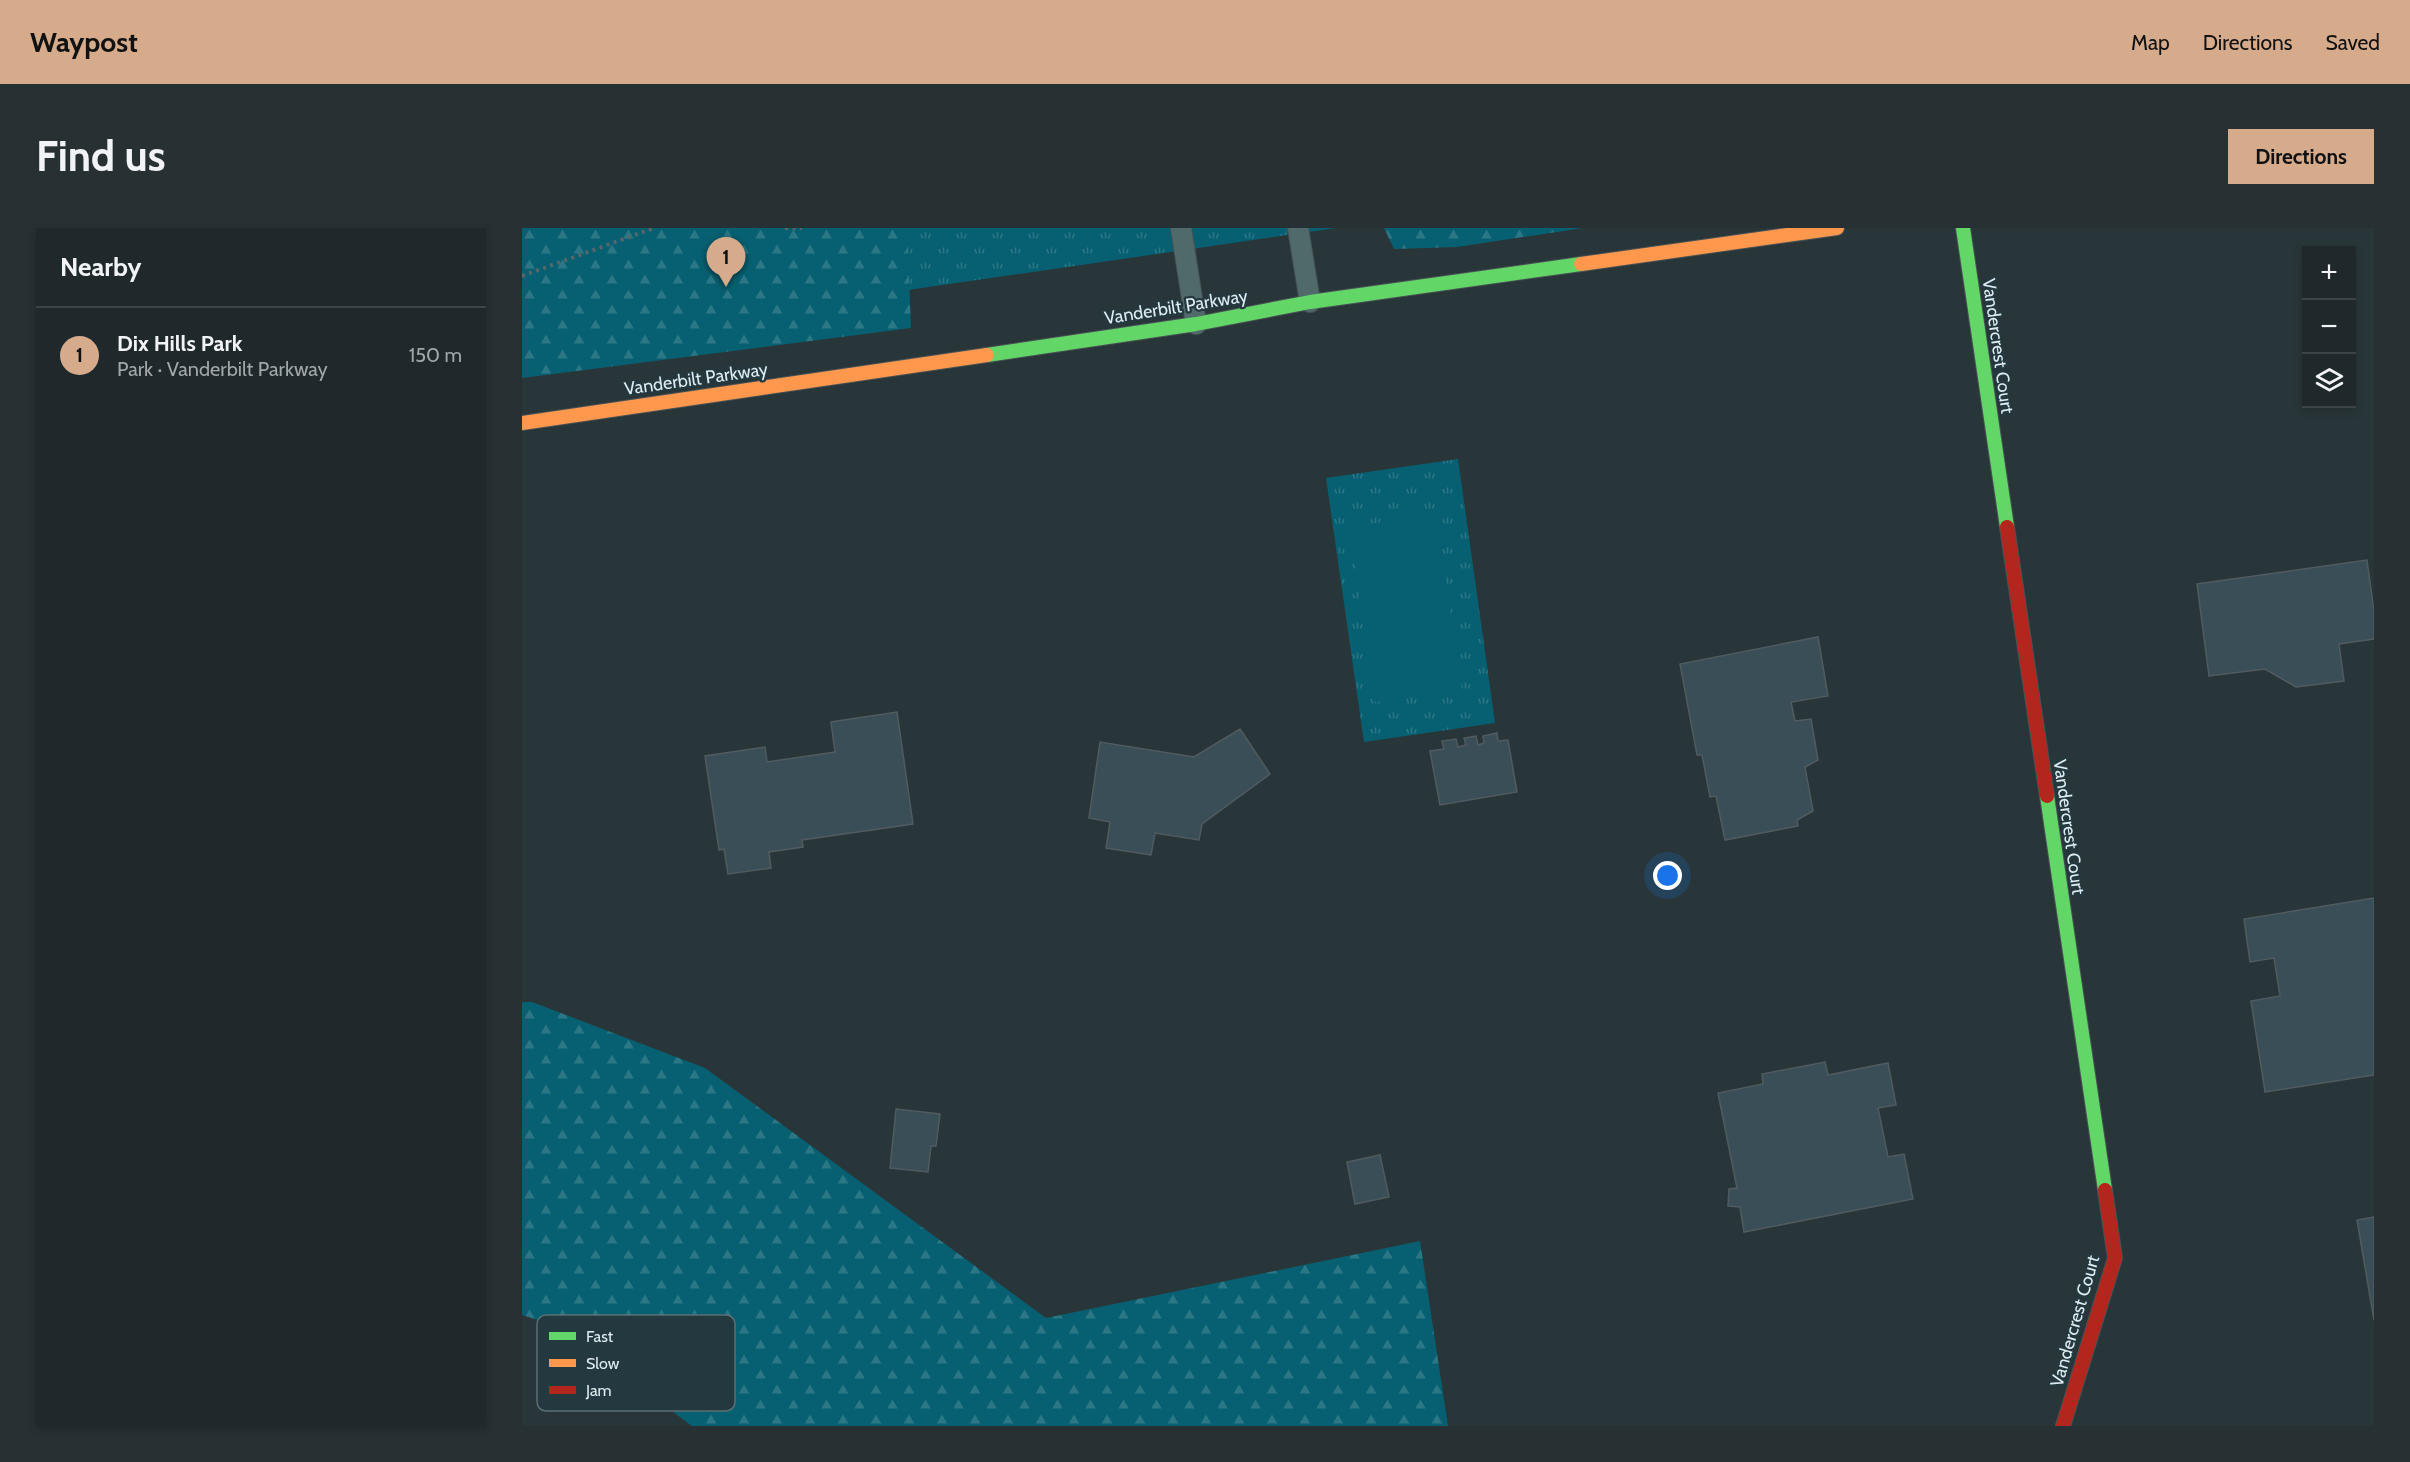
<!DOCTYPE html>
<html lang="en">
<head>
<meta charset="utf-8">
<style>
	body { margin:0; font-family:Cabin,sans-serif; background:#273033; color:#f1f3f6 }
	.controls { position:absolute; right:18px; top:18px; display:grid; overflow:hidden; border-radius:0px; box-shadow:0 3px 9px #0003 }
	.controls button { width:54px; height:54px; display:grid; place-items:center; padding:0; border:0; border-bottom:2px solid #3c4447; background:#1f282b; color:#f1f3f6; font:30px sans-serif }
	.you { position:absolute; left:1146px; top:648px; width:21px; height:21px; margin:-15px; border:4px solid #fff; border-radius:50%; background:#1a73e8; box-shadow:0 0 0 9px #1a73e833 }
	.badge { display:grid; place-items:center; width:39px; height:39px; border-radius:50%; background:#d6ab8b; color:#111; font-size:20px; font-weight:700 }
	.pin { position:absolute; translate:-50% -50px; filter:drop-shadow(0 2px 3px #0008) }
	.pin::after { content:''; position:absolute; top:32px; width:21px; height:18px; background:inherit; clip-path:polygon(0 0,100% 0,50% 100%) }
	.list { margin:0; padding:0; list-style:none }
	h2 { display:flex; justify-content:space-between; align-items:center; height:78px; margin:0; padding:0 24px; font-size:26px }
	h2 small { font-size:20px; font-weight:400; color:#a1a6a9 }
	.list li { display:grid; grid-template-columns:39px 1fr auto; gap:18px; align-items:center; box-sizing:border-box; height:96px; padding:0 24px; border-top:2px solid #3c4447 }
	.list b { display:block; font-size:22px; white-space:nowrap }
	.list p { margin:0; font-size:20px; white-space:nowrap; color:#a1a6a9 }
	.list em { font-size:20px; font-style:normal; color:#a1a6a9 }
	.icon { flex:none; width:33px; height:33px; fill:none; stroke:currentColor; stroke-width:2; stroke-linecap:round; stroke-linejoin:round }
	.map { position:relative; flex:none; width:1852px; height:1198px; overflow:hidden; border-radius:0px }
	header { display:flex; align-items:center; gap:36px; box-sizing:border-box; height:84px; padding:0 30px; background:#d6ab8b; color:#111 }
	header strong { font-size:28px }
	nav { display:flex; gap:33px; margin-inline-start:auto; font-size:21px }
	.intro { display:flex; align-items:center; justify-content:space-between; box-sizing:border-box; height:144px; padding:0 36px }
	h1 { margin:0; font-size:42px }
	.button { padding:15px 27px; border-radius:0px; background:#d6ab8b; color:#111; font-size:21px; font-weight:700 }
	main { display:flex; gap:36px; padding:0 36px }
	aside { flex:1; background:#1f282b; border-radius:0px; box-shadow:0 3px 9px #0003 }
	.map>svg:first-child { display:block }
	.grass { fill:url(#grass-tufts) }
	.forest { fill:url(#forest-firs) }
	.pitch { fill:#076071 }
	.building { fill:#3a4e57; stroke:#515b5f; stroke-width:1.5 }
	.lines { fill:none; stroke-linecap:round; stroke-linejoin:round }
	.lane-casing { stroke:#485255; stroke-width:22 }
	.fast-casing { stroke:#485255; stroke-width:16 }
	.slow-casing { stroke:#485255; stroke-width:16 }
	.jam-casing { stroke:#485255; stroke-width:16 }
	.path { stroke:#55676a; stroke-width:4; stroke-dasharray:3 4.5; stroke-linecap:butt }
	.lane { stroke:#506a6b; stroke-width:20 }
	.fast { stroke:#63d668; stroke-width:14 }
	.slow { stroke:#ff974d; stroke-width:14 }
	.jam { stroke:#b3261e; stroke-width:14 }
	.labels { text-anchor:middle; stroke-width:4.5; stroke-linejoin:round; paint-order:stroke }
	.street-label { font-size:18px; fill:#dfecf0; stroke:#23393f }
	.key { fill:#23393f; stroke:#5b6f74; stroke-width:1.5 }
	.key-label { font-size:16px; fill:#dfecf0 }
</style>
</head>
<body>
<header>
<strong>Waypost</strong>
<nav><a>Map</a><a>Directions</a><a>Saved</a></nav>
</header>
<div class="intro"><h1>Find us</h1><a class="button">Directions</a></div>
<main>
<aside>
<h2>Nearby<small></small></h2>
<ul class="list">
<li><span class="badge">1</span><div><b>Dix Hills Park</b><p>Park · Vanderbilt Parkway</p></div><em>150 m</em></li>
</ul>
</aside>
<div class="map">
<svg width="1852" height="1198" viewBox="0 0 1852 1198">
	<defs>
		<pattern id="grass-tufts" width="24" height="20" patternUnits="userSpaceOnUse" patternTransform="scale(1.5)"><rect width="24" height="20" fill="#076071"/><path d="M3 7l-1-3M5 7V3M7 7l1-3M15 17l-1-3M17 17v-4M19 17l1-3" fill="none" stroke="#2b7786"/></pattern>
		<pattern id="forest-firs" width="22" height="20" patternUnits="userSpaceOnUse" patternTransform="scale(1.5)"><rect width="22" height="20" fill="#076071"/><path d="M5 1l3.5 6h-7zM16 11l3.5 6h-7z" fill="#2b7786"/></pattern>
	</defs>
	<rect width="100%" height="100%" fill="#293639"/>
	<path class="grass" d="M0,0H814L0,118Z
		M936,231L973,495L842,514L804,250Z"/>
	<path class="forest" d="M0,0H385L389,100L0,150Z
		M862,0H1061L935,19L872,21Z
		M0,774H10L183,840L524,1090L898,1013L926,1198H170L38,1099L0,1087Z"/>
	<path class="pitch" d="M914,286L940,461L853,474L828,299Z"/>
	<path class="building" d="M1845,332L1852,384V411L1817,416L1822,453L1774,459L1743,441L1687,448L1675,356Z
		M1296,409L1306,468L1269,474L1273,493L1289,491L1296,532L1283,539L1291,583L1275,592L1276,598L1203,612L1194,568L1188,569L1180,527H1175L1158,436Z
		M375,484L391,596L280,612L281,619L247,624L249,640L206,646L202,621L197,622L183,528L243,519L245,534L313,524L309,494Z
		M718,501L748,546L680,596L677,612L633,605L629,627L584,620L588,594L567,590L578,514L672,529Z
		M975,505L976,513L986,512L995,564L918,577L908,523L922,521L920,513L934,511L936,519L944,517L942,510L954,508L956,517L962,515L961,508Z
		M1852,670V847L1743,864L1729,773L1758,768L1752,730L1728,734L1722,691Z
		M1303,834L1306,847L1366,835L1374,877L1356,880L1366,929L1382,926L1391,971L1222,1004L1218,979L1206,978L1207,961L1215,960L1196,865L1241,856L1240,846Z
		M374,881L418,886L414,918H409L406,944L368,940Z
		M858,927L867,969L833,976L825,934Z
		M1852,989V1092L1835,992Z"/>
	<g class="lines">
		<defs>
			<path id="lane" d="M659,0L674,96
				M776,0L788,74"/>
			<path id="fast" d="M1441,0L1485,299
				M465,127L674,96L788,74L1059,36
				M1525,568L1583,962"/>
			<path id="slow" d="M1059,36L1315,0
				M0,195L465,127"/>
			<path id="jam" d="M1485,299L1525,568
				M1541,1198L1593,1030L1583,962"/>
		</defs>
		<use href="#lane" class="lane-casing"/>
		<use href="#fast" class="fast-casing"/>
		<use href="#slow" class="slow-casing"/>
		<use href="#jam" class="jam-casing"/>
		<path class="path" d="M263,0H280
			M0,48L132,0"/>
		<use href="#lane" class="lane"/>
		<use href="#fast" class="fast"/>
		<use href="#slow" class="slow"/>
		<use href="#jam" class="jam"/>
	</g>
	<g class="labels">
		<g class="street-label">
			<text transform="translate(654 79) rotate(-9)" y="6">Vanderbilt Parkway</text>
			<text transform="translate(1476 118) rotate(82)" y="6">Vandercrest Court</text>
			<text transform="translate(174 151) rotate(-8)" y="6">Vanderbilt Parkway</text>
			<text transform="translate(1547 599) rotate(82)" y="6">Vandercrest Court</text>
			<text transform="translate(1553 1093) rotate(-74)" y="6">Vandercrest Court</text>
		</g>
	</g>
	<rect x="15" y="1087" width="198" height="96" rx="9" class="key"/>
	<rect x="27" y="1104" width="27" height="8" fill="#63d668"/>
	<rect x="27" y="1131" width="27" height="8" fill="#ff974d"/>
	<rect x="27" y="1158" width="27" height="8" fill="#b3261e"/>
	<g class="key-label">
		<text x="64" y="1114">Fast</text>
		<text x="64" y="1141">Slow</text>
		<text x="64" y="1168">Jam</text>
	</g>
</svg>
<div class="controls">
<button>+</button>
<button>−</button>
<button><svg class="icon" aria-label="layers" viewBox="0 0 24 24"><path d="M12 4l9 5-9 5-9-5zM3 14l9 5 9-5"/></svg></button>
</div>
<div class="you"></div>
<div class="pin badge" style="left:204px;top:59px">1</div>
</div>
</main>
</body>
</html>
